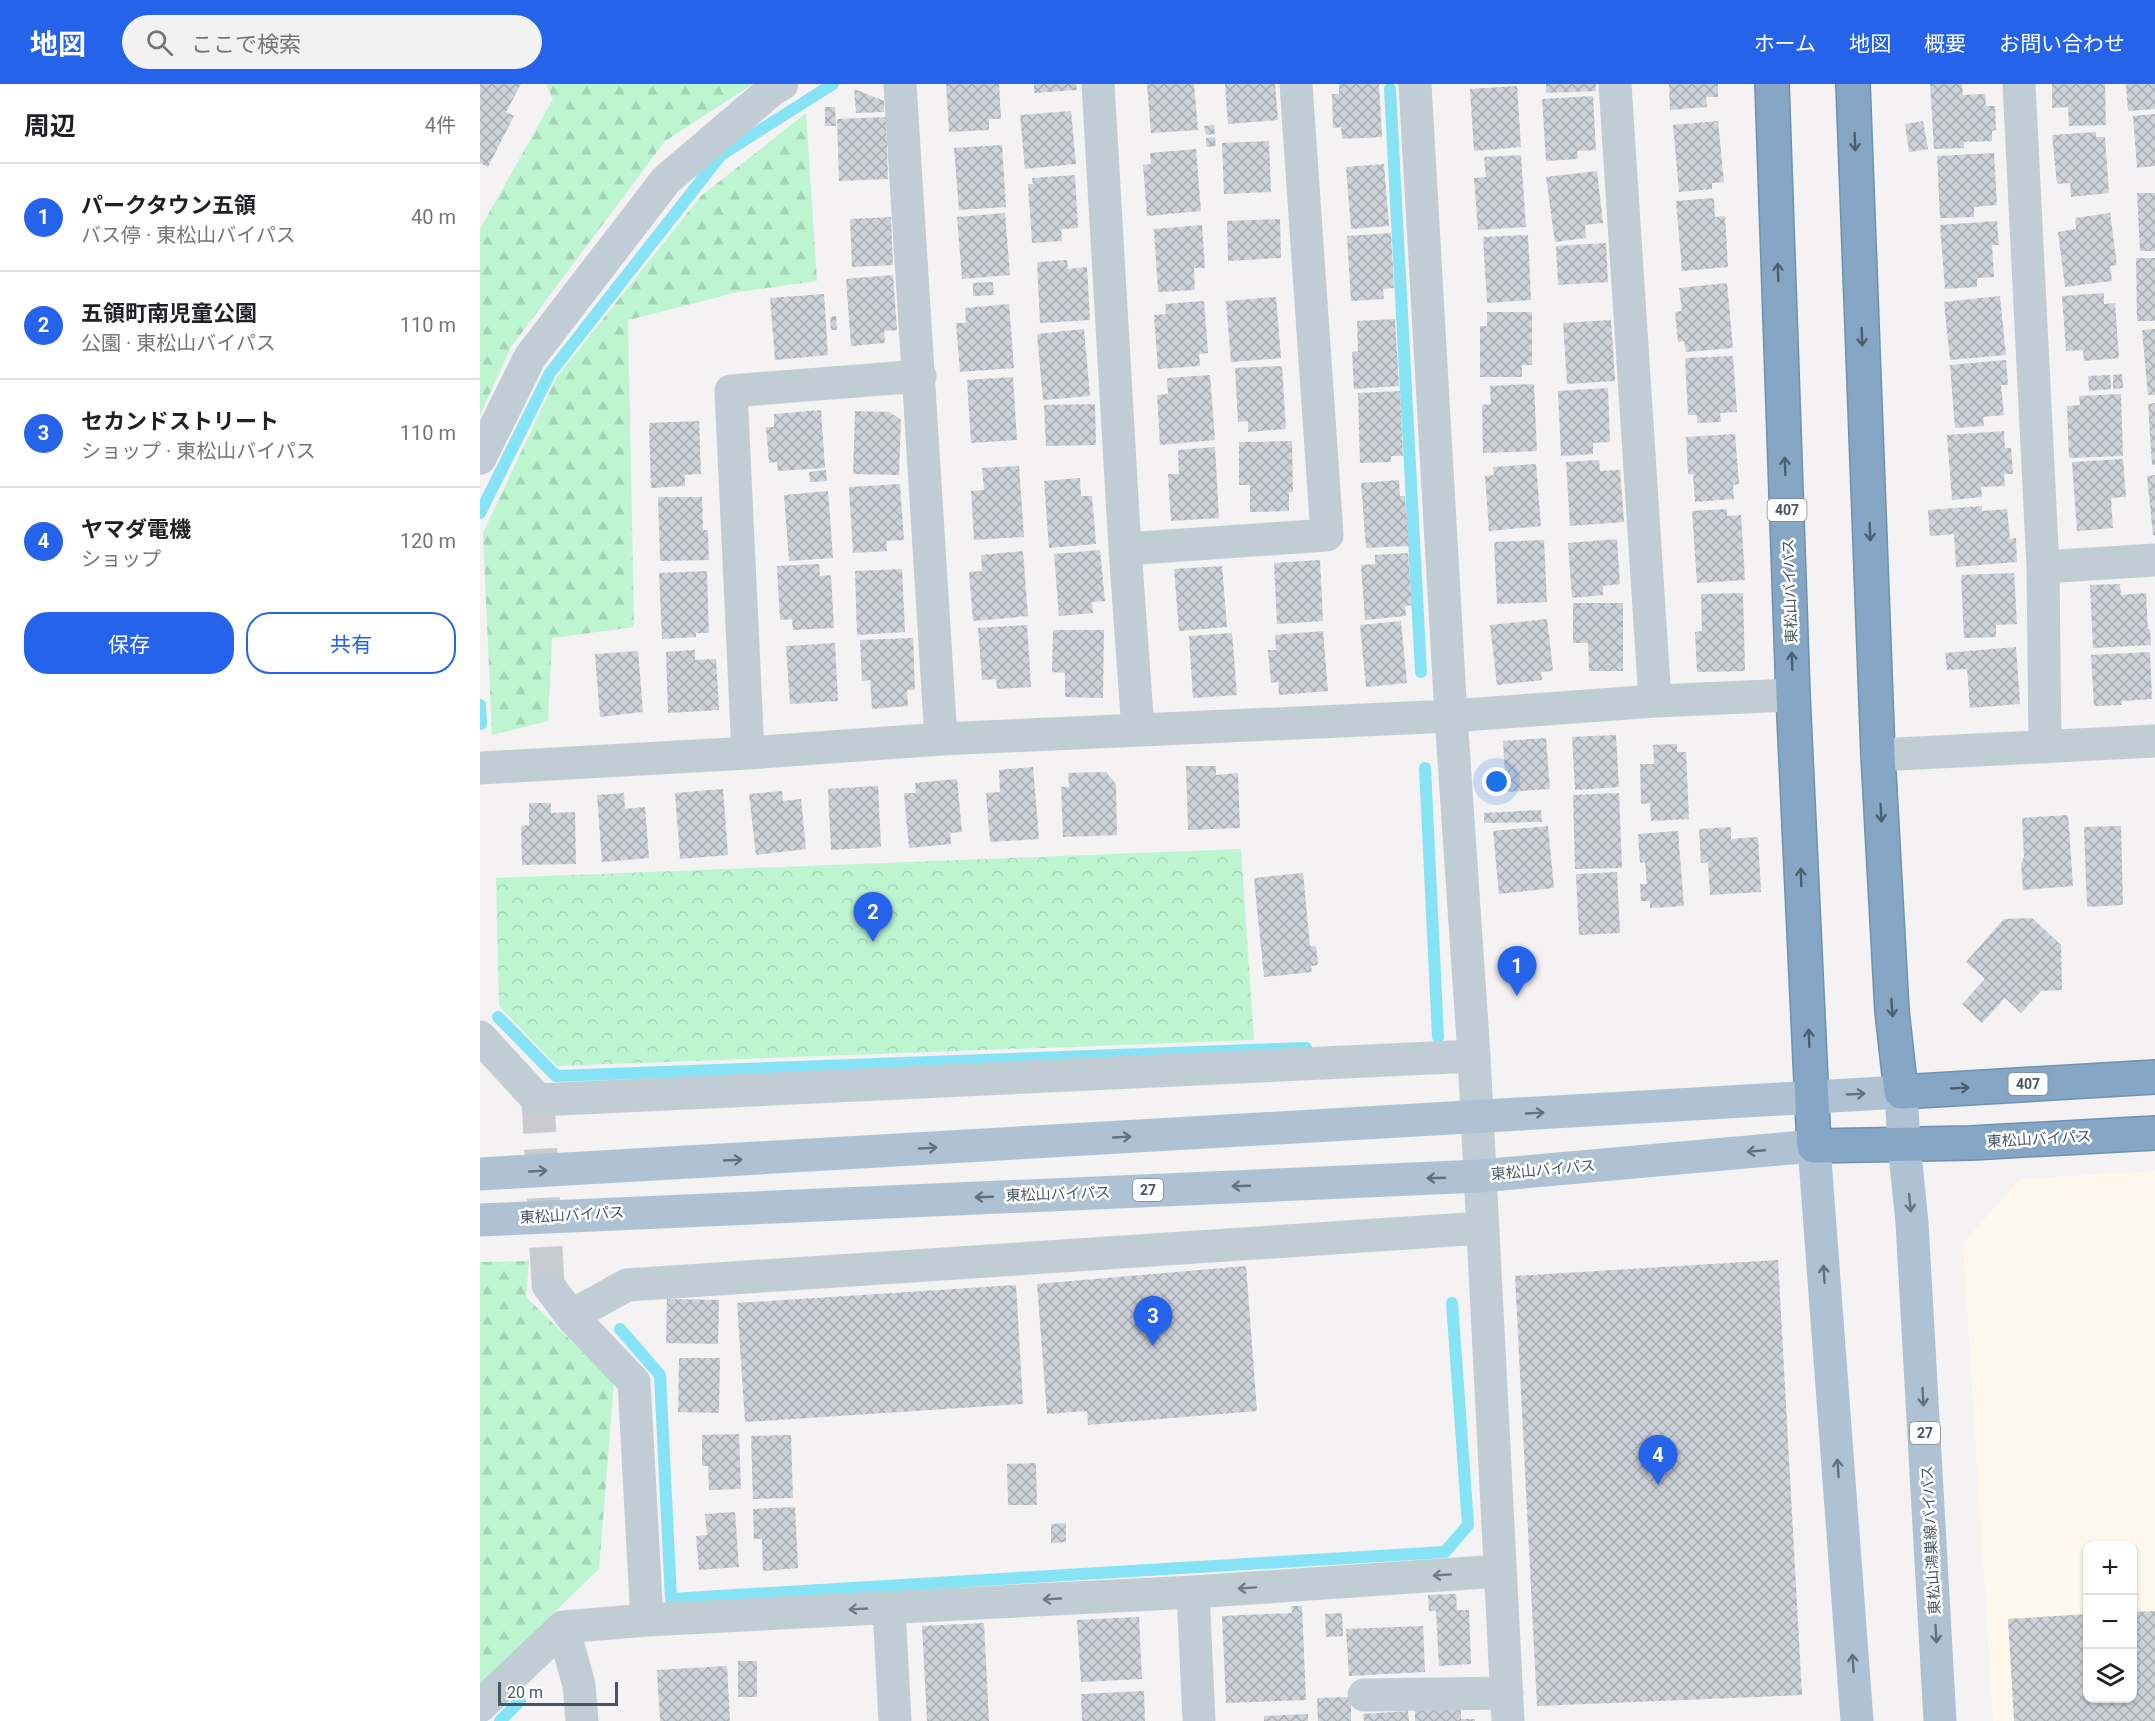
<!DOCTYPE html>
<html lang="ja">
<head>
<meta charset="utf-8">
<style>
	body { margin:0; font-family:Roboto,"Noto Sans JP",sans-serif; background:#f2f2f2; color:#202124 }
	.controls { position:absolute; right:18px; bottom:18px; display:grid; overflow:hidden; border-radius:12px; box-shadow:0 2px 4px #0004 }
	.controls button { width:54px; height:54px; display:grid; place-items:center; padding:0; border:0; border-bottom:2px solid #e0e0e0; background:#fff; color:#202124; font:30px sans-serif }
	.scale { position:absolute; left:18px; bottom:15px; width:120px; box-sizing:border-box; padding-left:6px; border:3px solid #475662; border-top:0; font-size:16px; line-height:21px; white-space:nowrap; color:#475662; -webkit-text-stroke:4px #fff; paint-order:stroke }
	.you { position:absolute; left:1017px; top:698px; width:21px; height:21px; margin:-15px; border:4px solid #fff; border-radius:50%; background:#1a73e8; box-shadow:0 0 0 9px #1a73e833 }
	.badge { display:grid; place-items:center; width:39px; height:39px; border-radius:50%; background:#2563eb; color:#fff; font-size:20px; font-weight:700 }
	.pin { position:absolute; translate:-50% -50px; filter:drop-shadow(0 2px 3px #0008) }
	.pin::after { content:''; position:absolute; top:32px; width:21px; height:18px; background:inherit; clip-path:polygon(0 0,100% 0,50% 100%) }
	.list { margin:0; padding:0; list-style:none }
	h2 { display:flex; justify-content:space-between; align-items:center; height:78px; margin:0; padding:0 24px; font-size:26px }
	h2 small { font-size:20px; font-weight:400; color:#757577 }
	.list li { display:grid; grid-template-columns:39px 1fr auto; gap:18px; align-items:center; box-sizing:border-box; height:108px; padding:0 24px; border-top:2px solid #e0e0e0 }
	.list b { display:block; font-size:22px; white-space:nowrap }
	.list p { margin:0; font-size:20px; white-space:nowrap; color:#757577 }
	.list em { font-size:20px; font-style:normal; color:#757577 }
	.actions { display:flex; gap:12px; padding:18px 24px }
	.actions a { flex:1; padding:14px 0; border:2px solid #2563eb; border-radius:24px; text-align:center; font-size:21px; color:#2563eb }
	.actions .main { background:#2563eb; color:#fff }
	.icon { flex:none; width:33px; height:33px; fill:none; stroke:currentColor; stroke-width:2; stroke-linecap:round; stroke-linejoin:round }
	.map { position:relative; flex:none; width:1675px; height:1637px; overflow:hidden }
	header { display:flex; align-items:center; gap:36px; box-sizing:border-box; height:84px; padding:0 30px; background:#2563eb; color:#fff }
	header strong { font-size:28px }
	nav { display:flex; gap:33px; margin-inline-start:auto; font-size:21px }
	.search { width:420px; height:54px; background:#f2f2f2; display:flex; align-items:center; gap:15px; box-sizing:border-box; padding:0 21px; border-radius:33px; color:#757577; font-size:22px }
	main { display:flex }
	aside { flex:1; background:#fff }
	.map>svg:first-child { display:block }
	.commercial { fill:#fef8ec; fill-rule:evenodd }
	.forest { fill:url(#forest-firs) }
	.park { fill:url(#park-crowns) }
	.lines { fill:none; stroke-linecap:round; stroke-linejoin:round }
	.stream { stroke:#86e3f6; stroke-width:12 }
	.building { fill:url(#building-cross-hatch) }
	.minor-tunnel { stroke:#c9cbce; stroke-width:33; stroke-dasharray:33 16; stroke-linecap:butt }
	.highway-casing { stroke:#7091b1; stroke-width:36 }
	.minor { stroke:#c1cdd5; stroke-width:33 }
	.major { stroke:#afc2d3; stroke-width:33 }
	.highway { stroke:#85a6c5; stroke-width:33 }
	.oneway { stroke:#4d5e6c }
	.oneway2 { stroke:#61717e }
	.oneway3 { stroke:#6c7a84 }
	.labels { text-anchor:middle; stroke-width:5; stroke-linejoin:round; paint-order:stroke }
	.shield { fill:#fff; stroke:#7e8991; stroke-width:1.5 }
	.shield-label { font-size:14px; font-weight:bold; fill:#475662 }
	.street-label { font-size:15px; fill:#475662; stroke:#fff }
</style>
</head>
<body>
<header>
<strong>地図</strong>
<div class="search"><svg class="icon" aria-label="search" viewBox="0 0 24 24"><circle cx="10" cy="10" r="6"/><path d="M15 15l6 6"/></svg>ここで検索</div>
<nav><a>ホーム</a><a>地図</a><a>概要</a><a>お問い合わせ</a></nav>
</header>
<main>
<aside>
<h2>周辺<small>4件</small></h2>
<ul class="list">
<li><span class="badge">1</span><div><b>パークタウン五領</b><p>バス停 · 東松山バイパス</p></div><em>40 m</em></li>
<li><span class="badge">2</span><div><b>五領町南児童公園</b><p>公園 · 東松山バイパス</p></div><em>110 m</em></li>
<li><span class="badge">3</span><div><b>セカンドストリート</b><p>ショップ · 東松山バイパス</p></div><em>110 m</em></li>
<li><span class="badge">4</span><div><b>ヤマダ電機</b><p>ショップ</p></div><em>120 m</em></li>
</ul>
<div class="actions"><a class="main">保存</a><a>共有</a></div>
</aside>
<div class="map">
<svg width="1675" height="1637" viewBox="0 0 1675 1637">
	<defs>
		<pattern id="forest-firs" width="22" height="20" patternUnits="userSpaceOnUse" patternTransform="scale(1.5)"><rect width="22" height="20" fill="#bdf5d1"/><path d="M5 1l3.5 6h-7zM16 11l3.5 6h-7z" fill="#a4d4b6"/></pattern>
		<pattern id="park-crowns" width="20" height="18" patternUnits="userSpaceOnUse" patternTransform="scale(1.5)"><rect width="20" height="18" fill="#bdf5d1"/><path d="M2 6a3 3 0 1 1 6 0M12 15a3 3 0 1 1 6 0" fill="none" stroke="#a4d4b6"/></pattern>
		<pattern id="building-cross-hatch" width="8" height="8" patternUnits="userSpaceOnUse" patternTransform="scale(1.5)"><rect width="8" height="8" fill="#cdd1d8"/><path d="M0 0l8 8M0 8l8-8" fill="none" stroke="#a8acb3"/></pattern>
	</defs>
	<rect width="100%" height="100%" fill="#f4f2f2"/>
	<path class="commercial" d="M1675,1087V1637H1513L1483,1159L1540,1095ZM1608,1462H1652V1614H1608Z"/>
	<path class="forest" d="M66,0H273L185,57L31,263L0,331V145L73,15Z
		M326,29L337,197L258,208L148,236L154,543L72,554L68,637L12,651L3,449L76,294L221,112Z
		M49,1177L46,1213L134,1299L119,1485L0,1600V1178Z"/>
	<path class="park" d="M761,765L774,956L77,982L19,922L16,794Z"/>
	<g class="lines">
		<path class="stream" d="M910,5L941,588
			M0,429L70,289L241,71L353,0
			M0,621L1,640
			M945,684L958,953
			M18,933L76,992L826,964
			M140,1245L180,1291L191,1515L965,1468L988,1441L972,1219
			M20,1637L40,1617"/>
	</g>
	<path class="building" d="M0,0H41L26,28L34,32L8,83L0,79Z
		M466,0H519L521,35H509V46L469,48Z
		M554,0H596L597,6L554,9Z
		M667,0H714L718,46L671,49Z
		M745,0H795L798,36L748,40Z
		M859,0H899L902,53L862,55L861,43L853,44L852,10H859Z
		M1066,0H1116V7L1066,9Z
		M1189,0H1238V13H1226L1227,23L1190,26Z
		M1450,0H1482L1483,11L1505,10L1506,22H1515L1516,46L1512,47V57L1484,58V64L1454,65Z
		M1572,0H1625L1626,41L1589,42L1588,23L1572,24Z
		M1646,0H1675V25L1648,27Z
		M1037,2L1041,63L994,67L990,5Z
		M374,5L404,17V28L376,29Z
		M1113,12L1116,66L1097,67L1098,75L1066,77L1062,15Z
		M345,23H355L356,42H345Z
		M591,27L596,80L545,85L540,31Z
		M1675,30V82L1657,84L1653,32Z
		M406,33L408,95L359,97L357,35Z
		M1238,37L1244,98L1232,99V105L1199,108L1193,41Z
		M1443,37L1448,65L1429,68L1425,40Z
		M734,41L735,50L726,51L724,42Z
		M1616,48V53H1625L1629,109L1591,113L1590,99L1577,100L1572,51Z
		M735,53L736,62L726,63V54Z
		M789,57L791,108L744,110L742,59Z
		M522,61L526,123L479,126L474,64Z
		M716,65L721,127L667,132L663,81L671,80L670,69Z
		M1514,69L1517,121L1494,123V133L1460,134L1457,72Z
		M1041,71L1046,143L998,146L994,94L1006,93L1004,73Z
		M904,80L909,142L871,145L866,83Z
		M1117,87L1123,139L1105,141L1106,154L1075,158L1066,93Z
		M595,91L598,144L581,145L582,157L552,159L548,100H553L552,94Z
		M1657,109H1675V167H1660Z
		M1234,114L1235,133L1245,132L1248,183L1202,187L1196,117Z
		M525,129L530,191L482,195L477,133Z
		M1630,129L1637,181L1630,182L1632,197L1585,203L1578,148L1596,145L1595,134Z
		M411,133L413,181L372,183L370,135Z
		M800,135L801,174L748,177L747,137Z
		M1517,137L1519,161H1512L1514,193L1497,194V203L1465,205L1460,141Z
		M722,141L725,184H714L715,206L678,208L674,145Z
		M911,149L914,204L903,205L904,215L871,217L867,152Z
		M1048,151L1051,216L1007,219L1003,153Z
		M1126,159L1128,198L1078,201L1076,162Z
		M1656,174H1675V237H1657Z
		M587,176L588,185L607,183L610,236L560,239L557,178Z
		M413,191L417,246L404,247L405,259L371,262L366,195Z
		M513,198L514,211L493,212V199Z
		M1247,199L1253,264L1206,268L1204,257L1198,258L1195,228L1202,227L1199,204Z
		M1624,209V220L1635,219L1639,274L1604,277L1603,266L1586,267L1582,212Z
		M344,210L348,271L295,276L290,214Z
		M1520,212L1526,271L1470,276L1464,218Z
		M796,213L801,274L751,278L746,217Z
		M724,217L728,269L719,270L720,282L678,285L674,231L686,230L685,220Z
		M529,220L534,284L480,288L476,239H486L485,224Z
		M1007,228H1052V281H1042V293H1000V242H1007Z
		M356,232L357,246H351L350,233Z
		M915,235L919,302L874,305L872,268L878,267L877,237Z
		M1131,236L1135,297L1087,300L1083,239Z
		M604,245L610,312L563,316L557,250Z
		M1675,245V311H1668L1662,246Z
		M1253,272L1257,328L1240,329L1241,338L1217,339V331H1208L1205,274Z
		M1526,276L1528,301H1521L1524,331L1503,333L1504,342L1475,344L1470,281Z
		M802,282L806,345L768,348V337L758,338L755,284Z
		M1642,290L1643,304L1633,305V291Z
		M730,291L735,356L680,361L677,311L688,310L687,294Z
		M1630,291L1631,305L1609,307L1608,292Z
		M533,293L537,356L491,359L487,296Z
		M1054,300L1057,367L1003,369L1002,321L1011,320L1010,302Z
		M1128,304L1130,358L1113,359V370L1081,372L1078,307Z
		M920,307L923,372H911V378L880,379L878,309Z
		M1641,310L1643,372L1589,374L1587,322L1600,321L1599,312Z
		M1675,319V381H1672L1668,320Z
		M615,320L616,361L566,362L564,321Z
		M341,326L345,384L298,387L297,378L289,379L286,343H294V330Z
		M375,327L409,328L421,336L419,391L373,390Z
		M219,337L221,390L205,391V402L171,404L169,339Z
		M1524,347L1525,364H1531L1533,390H1524L1525,402L1501,403L1502,413L1472,416L1467,351Z
		M1255,350L1259,400L1253,401L1254,415L1215,418L1213,390H1208L1206,353Z
		M812,357L813,408H809V427L770,428V401H759V358Z
		M735,363L739,434L691,437L688,390H699L698,366Z
		M1643,375L1646,413L1631,414L1633,444L1597,447L1592,378Z
		M1119,376L1120,387L1140,386L1144,438L1090,442L1086,378Z
		M1056,380L1061,442L1009,447L1005,392L1014,391L1013,383Z
		M539,382L544,453L494,456L491,407L504,406L502,384Z
		M346,386L347,397L330,398L329,388Z
		M1675,391V451H1673L1667,392Z
		M600,394L601,412H612L616,460L569,464L564,397Z
		M919,396L920,412H925L929,462L886,464L881,399Z
		M420,400L424,456L406,457L407,467L373,469L369,403Z
		M348,407L353,474L309,477L304,411Z
		M178,413H222L223,446H228L229,476L180,477Z
		M1502,422V427L1527,425L1530,455L1536,454L1537,478L1476,483L1474,450L1450,452L1448,426Z
		M1247,425V432L1261,431L1265,496L1217,499L1212,427Z
		M1137,455L1140,500L1123,502V511L1092,514L1088,459Z
		M1064,456L1067,518L1017,520L1014,458Z
		M620,466L625,517L612,518L613,529L579,532L574,470Z
		M543,467L548,532L493,537L489,488L502,487L501,471Z
		M928,469L932,521L925,522L926,532L885,536L881,481L895,480V471Z
		M840,476L843,537L797,540L794,479Z
		M339,480L340,492L351,491L354,544L313,546L312,535L300,536L297,482Z
		M742,482L747,543L699,547L694,485Z
		M422,485L425,548L377,551L375,487Z
		M227,487L229,549H216V553L182,555L179,489Z
		M1534,489L1537,540L1516,541V553L1484,554L1481,491Z
		M1640,500L1641,511L1666,509L1668,545H1670L1671,561L1613,564L1610,501Z
		M1263,509L1265,587L1217,588L1215,548L1222,547L1221,510Z
		M1093,519H1143V587H1109L1108,559H1093Z
		M1067,535L1073,587L1061,588L1062,596L1017,601L1010,541Z
		M921,537L927,599L886,603L880,541Z
		M547,541L551,603L517,605L516,595L502,596L498,544Z
		M573,546H624L623,614L585,613V589L572,588Z
		M843,547L848,607L799,611L798,598L791,599L788,566H796L795,551Z
		M752,549L757,611L713,614L709,552Z
		M433,554L435,606H427L428,622L392,625L390,596L382,597L380,556Z
		M355,559L358,617L310,620L306,562Z
		M1536,563L1540,620L1490,624L1487,585L1467,586L1465,569Z
		M215,566V576L236,575L239,626L188,629L186,568Z
		M158,567L163,628L120,633L115,570Z
		M1670,568L1672,615L1642,617V621L1614,622L1611,571Z
		M1136,651L1139,703L1095,706L1092,653Z
		M1066,654L1070,705L1026,708L1023,657Z
		M1197,660V668H1206L1209,735L1171,737L1170,719L1161,720L1160,680H1174L1173,661Z
		M706,682H736V691L758,689L760,744L708,746Z
		M553,683L559,755L510,758L506,709L520,708L519,686Z
		M626,688L636,700L637,751L583,753L581,703H589L588,689Z
		M477,695L482,748L470,749L471,760L429,764L424,709H436L435,699Z
		M398,702L401,763L351,766L348,705Z
		M243,705L248,771L200,775L195,709Z
		M302,707L303,717L321,715L326,765L276,771L269,710Z
		M144,709L145,725L165,723L169,774L122,778L117,711Z
		M1139,709L1142,784L1095,785L1093,711Z
		M49,719H71V729L95,728L96,780L42,781L41,742L49,741Z
		M1061,726L1062,738L1004,739V729Z
		M1588,731L1593,802L1543,806L1541,780L1544,773L1542,734Z
		M1068,742L1074,804L1019,810L1013,747Z
		M1641,742L1643,821L1607,823L1604,743Z
		M1251,743V755L1278,753L1281,808L1230,811L1228,778L1221,779L1219,745Z
		M1198,747L1204,822L1170,824V817H1161L1160,800H1167L1165,778L1160,779L1158,750Z
		M1137,788L1140,849L1099,851L1096,790Z
		M823,789L830,862H836L838,881L831,882L832,888L784,893L774,794Z
		M1552,834L1581,861L1582,906L1561,907L1541,929L1525,914L1502,939L1482,920L1505,895L1486,878L1524,835Z
		M1298,1176L1322,1611L1057,1622L1035,1192Z
		M766,1182L777,1327L608,1341L607,1327L567,1330L557,1200Z
		M536,1201L543,1320L265,1338L257,1219Z
		M187,1215L239,1216L238,1260L186,1259Z
		M199,1274H240L239,1329L198,1328Z
		M259,1350L261,1405L229,1406L228,1382H222V1351Z
		M311,1351L313,1414L273,1415L271,1352Z
		M556,1379L557,1421H528L527,1380Z
		M315,1423L318,1484L283,1487L282,1455H274L273,1425Z
		M255,1428L259,1483L219,1486L216,1452L227,1451L225,1430Z
		M586,1439V1458L571,1459V1440Z
		M976,1510L977,1526H989L991,1580L959,1582L956,1527H949L948,1511Z
		M811,1522H822L826,1616L746,1619L742,1532L812,1529Z
		M1675,1527V1637H1534L1528,1535L1608,1530V1614H1652V1528Z
		M862,1529L863,1552L846,1553L845,1530Z
		M659,1533L662,1595L601,1598L597,1536Z
		M504,1539L509,1637H447L442,1542Z
		M943,1542L945,1588L869,1592L866,1545Z
		M258,1577H277V1613H258Z
		M247,1582L250,1637H180L177,1586Z
		M664,1607L665,1637H602L601,1610Z
		M871,1613V1637H838L837,1614Z
		M981,1624V1635H995V1637H935V1625Z
		M928,1627L929,1637H884L883,1630Z
		M828,1630V1637H784V1632Z"/>
	<g class="lines">
		<path class="minor-tunnel" d="M58,1016L68,1201"/>
		<defs>
			<path id="highway" d="M1292,0L1313,611L1334,1062L1491,1059L1675,1049
				M1373,0L1398,671L1412,927L1421,1008L1675,993"/>
		</defs>
		<use href="#highway" class="highway-casing"/>
		<path class="minor" d="M420,0L461,655
			M618,0L645,465L658,646
			M935,0L971,632L994,972L1028,1637
			M1135,0L1175,617
			M1539,0L1563,483L1565,663
			M0,374L50,273L186,96L293,5L302,0
			M645,465L847,451L816,0
			M1563,483L1675,476
			M268,669L251,307L440,292
			M1398,671L1675,657
			M0,684L268,669L461,655L971,632L1175,617L1313,611
			M0,953L58,1016L994,972
			M68,1201L91,1232L154,1298L167,1536
			M91,1232L147,1201L1002,1144
			M713,1508L719,1637
			M409,1524L415,1637
			M83,1543L99,1601L102,1637
			M884,1611L1027,1609
			M0,1622L83,1543L167,1536L713,1508L1020,1487"/>
		<path class="major" d="M0,1090L1421,1008L1424,1060L1432,1139L1460,1637
			M0,1136L1000,1092L1334,1062L1377,1637"/>
		<use href="#highway" class="highway"/>
	</g>
	<defs><path id="oneway-shaft" d="M-6 0H5M1.5-3L5.5 0L1.5 3" fill="none" stroke-width="1.6" stroke-linecap="round" stroke-linejoin="round" transform="scale(1.5)"/></defs>
	<g class="oneway">
		<use href="#oneway-shaft" transform="translate(1375 58) rotate(88)"/>
		<use href="#oneway-shaft" transform="translate(1298 188) rotate(-92)"/>
		<use href="#oneway-shaft" transform="translate(1382 253) rotate(88)"/>
		<use href="#oneway-shaft" transform="translate(1305 382) rotate(-92)"/>
		<use href="#oneway-shaft" transform="translate(1390 448) rotate(88)"/>
		<use href="#oneway-shaft" transform="translate(1312 577) rotate(-92)"/>
		<use href="#oneway-shaft" transform="translate(1401 729) rotate(87)"/>
		<use href="#oneway-shaft" transform="translate(1321 793) rotate(-92)"/>
		<use href="#oneway-shaft" transform="translate(1412 924) rotate(86)"/>
		<use href="#oneway-shaft" transform="translate(1329 954) rotate(-92)"/>
		<use href="#oneway-shaft" transform="translate(1480 1004) rotate(-3)"/>
	</g>
	<g class="oneway2">
		<use href="#oneway-shaft" transform="translate(1376 1010) rotate(-3)"/>
		<use href="#oneway-shaft" transform="translate(1055 1029) rotate(-3)"/>
		<use href="#oneway-shaft" transform="translate(642 1053) rotate(-3)"/>
		<use href="#oneway-shaft" transform="translate(448 1064) rotate(-3)"/>
		<use href="#oneway-shaft" transform="translate(1276 1067) rotate(175)"/>
		<use href="#oneway-shaft" transform="translate(253 1076) rotate(-3)"/>
		<use href="#oneway-shaft" transform="translate(58 1087) rotate(-3)"/>
		<use href="#oneway-shaft" transform="translate(956 1094) rotate(178)"/>
		<use href="#oneway-shaft" transform="translate(761 1102) rotate(178)"/>
		<use href="#oneway-shaft" transform="translate(504 1113) rotate(178)"/>
		<use href="#oneway-shaft" transform="translate(1430 1119) rotate(84)"/>
		<use href="#oneway-shaft" transform="translate(1344 1190) rotate(-94)"/>
		<use href="#oneway-shaft" transform="translate(1443 1313) rotate(87)"/>
		<use href="#oneway-shaft" transform="translate(1358 1384) rotate(-94)"/>
		<use href="#oneway-shaft" transform="translate(1456 1550) rotate(87)"/>
		<use href="#oneway-shaft" transform="translate(1373 1579) rotate(-94)"/>
	</g>
	<g class="oneway3">
		<use href="#oneway-shaft" transform="translate(962 1491) rotate(176)"/>
		<use href="#oneway-shaft" transform="translate(767 1504) rotate(176)"/>
		<use href="#oneway-shaft" transform="translate(572 1515) rotate(177)"/>
		<use href="#oneway-shaft" transform="translate(378 1525) rotate(177)"/>
	</g>
	<g class="labels">
		<g class="shield">
			<rect x="1287.5" y="415" width="39" height="22" rx="4.5"/>
			<rect x="1528.5" y="989" width="39" height="22" rx="4.5"/>
			<rect x="653" y="1095" width="30" height="22" rx="4.5"/>
			<rect x="1430" y="1338" width="30" height="22" rx="4.5"/>
		</g>
		<g class="shield-label">
			<text x="1307" y="431">407</text>
			<text x="1548" y="1005">407</text>
			<text x="668" y="1111">27</text>
			<text x="1445" y="1354">27</text>
		</g>
		<g class="street-label">
			<text transform="translate(1310 507) rotate(-92)" y="5">東松山バイパス</text>
			<text transform="translate(1559 1055) rotate(-3)" y="5">東松山バイパス</text>
			<text transform="translate(1063 1086) rotate(-5)" y="5">東松山バイパス</text>
			<text transform="translate(578 1110) rotate(-2)" y="5">東松山バイパス</text>
			<text transform="translate(92 1131) rotate(-3)" y="5">東松山バイパス</text>
			<text transform="translate(1451 1456) rotate(-93)" y="5">東松山鴻巣線バイパス</text>
		</g>
	</g>
</svg>
<div class="controls">
<button>+</button>
<button>−</button>
<button><svg class="icon" aria-label="layers" viewBox="0 0 24 24"><path d="M12 4l9 5-9 5-9-5zM3 14l9 5 9-5"/></svg></button>
</div>
<div class="scale">20 m</div>
<div class="you"></div>
<div class="pin badge" style="left:1037px;top:912px">1</div>
<div class="pin badge" style="left:393px;top:858px">2</div>
<div class="pin badge" style="left:673px;top:1262px">3</div>
<div class="pin badge" style="left:1178px;top:1401px">4</div>
</div>
</main>
</body>
</html>
